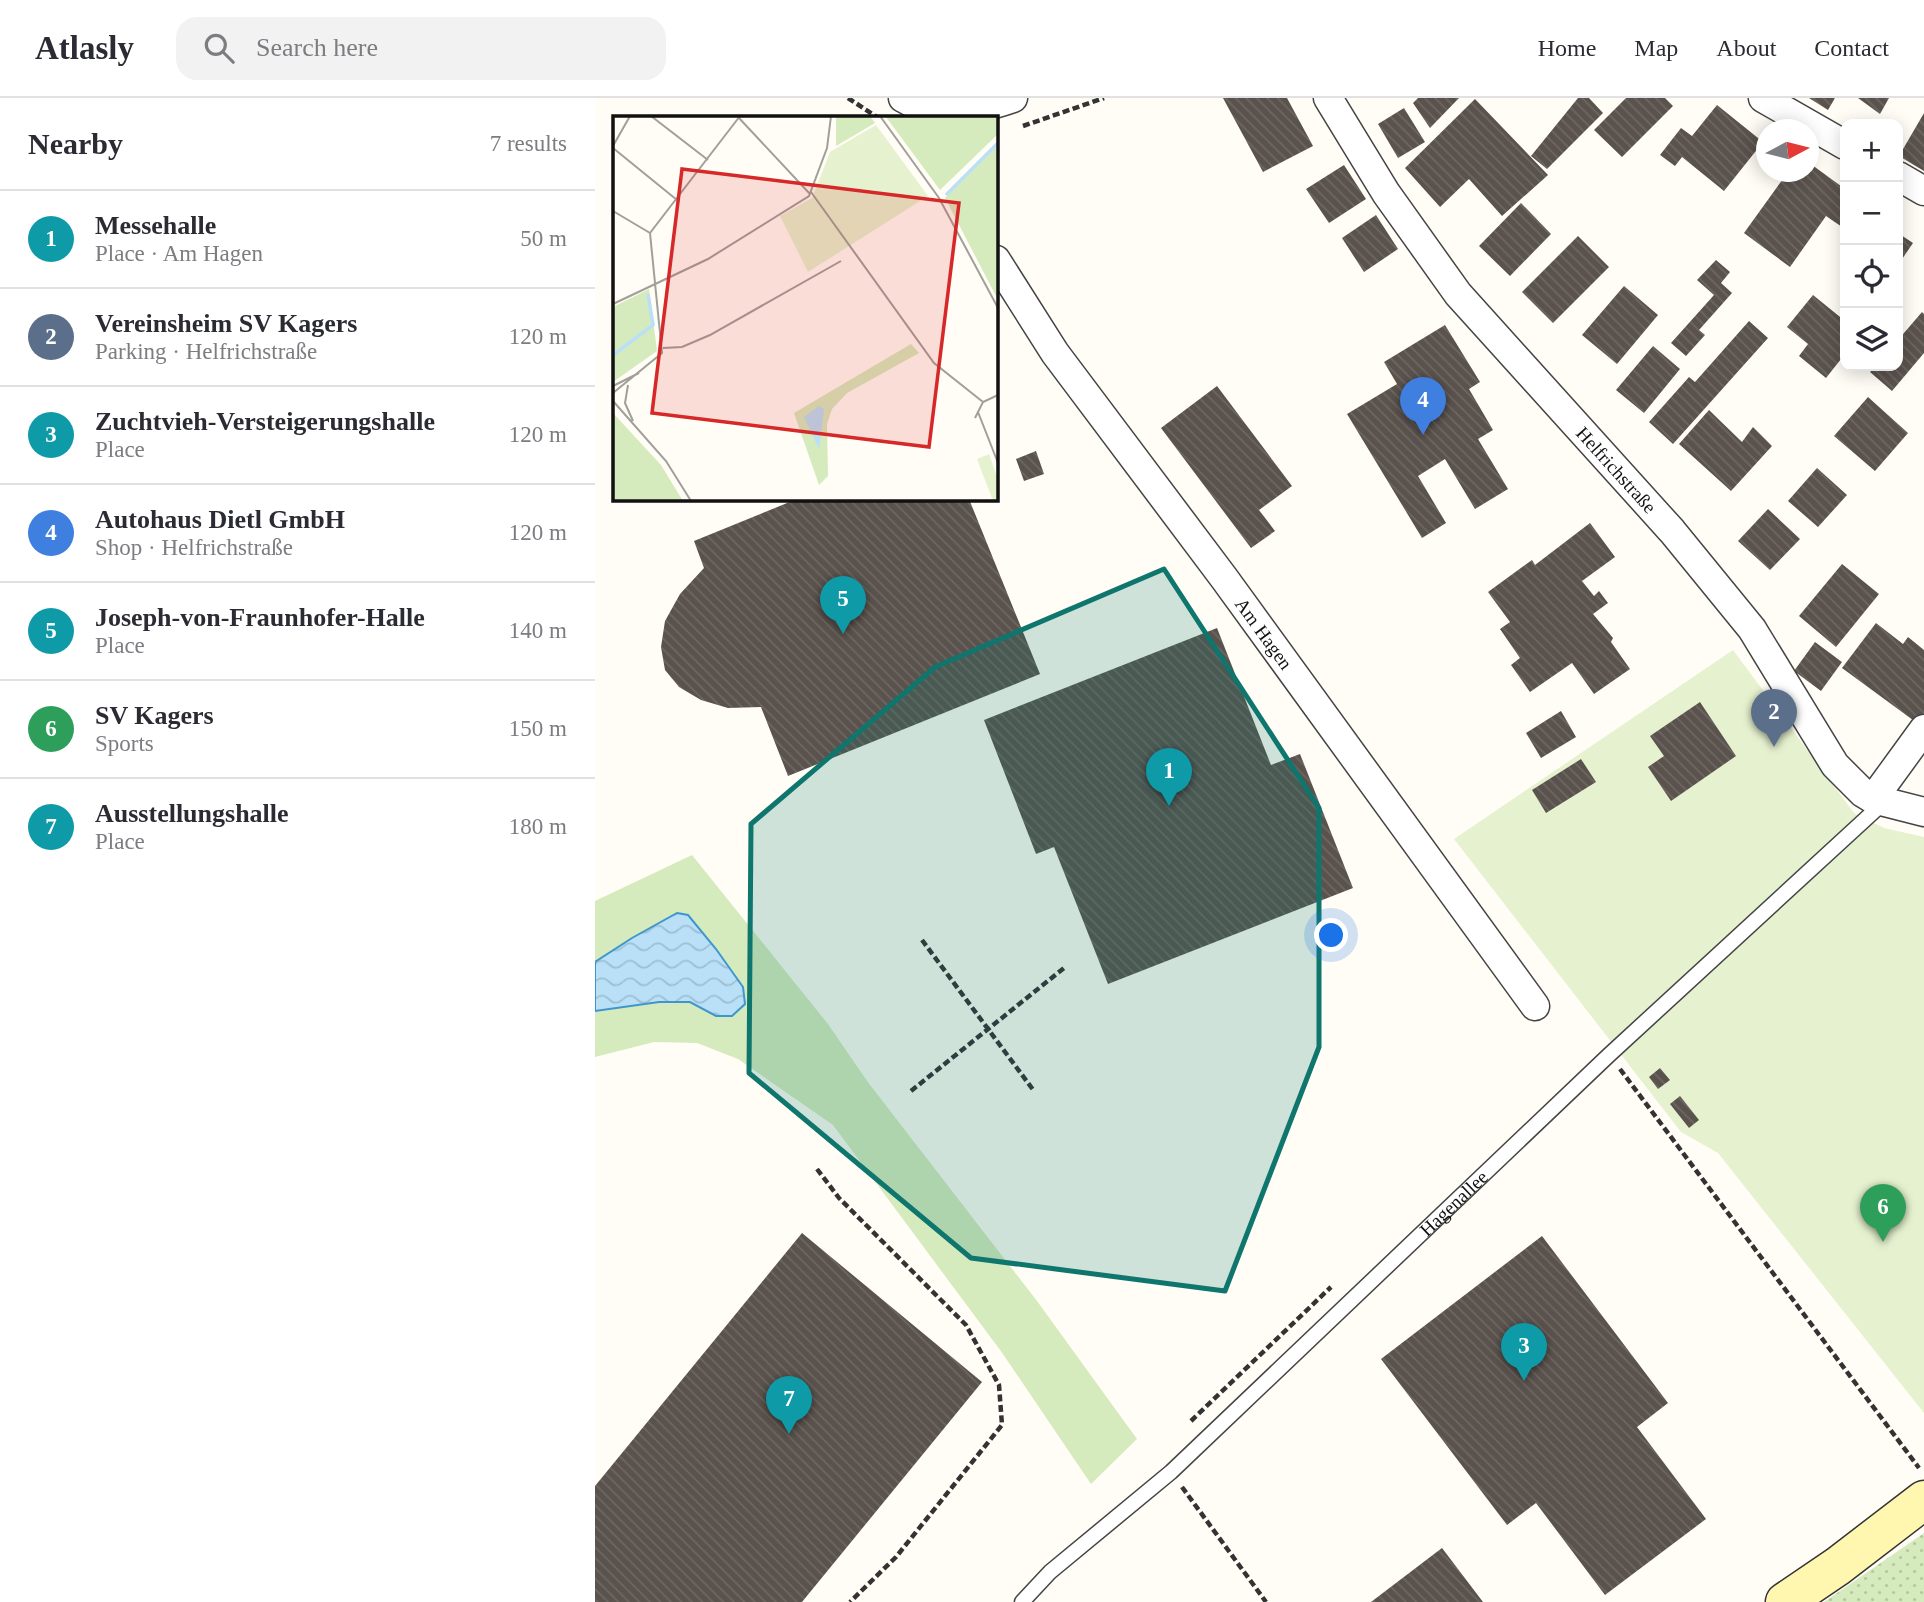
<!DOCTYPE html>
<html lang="en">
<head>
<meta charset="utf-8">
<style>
	body { margin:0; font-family:"Times New Roman",serif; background:#f2f2f3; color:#2b2b33 }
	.controls { position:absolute; right:21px; top:21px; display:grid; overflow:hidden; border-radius:14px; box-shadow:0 4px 18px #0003 }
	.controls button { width:63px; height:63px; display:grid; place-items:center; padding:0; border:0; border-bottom:2px solid #e1e1e2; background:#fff; color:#2b2b33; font:35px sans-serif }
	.compass { position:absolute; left:1161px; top:21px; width:63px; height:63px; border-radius:50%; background:#fff; box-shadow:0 4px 18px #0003; rotate:83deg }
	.you { position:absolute; left:737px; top:838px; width:24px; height:24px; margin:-18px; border:5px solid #fff; border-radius:50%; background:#1a73e8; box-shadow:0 0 0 10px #1a73e833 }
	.badge { display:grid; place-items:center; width:46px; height:46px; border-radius:50%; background:#d93025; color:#fff; font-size:23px; font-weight:700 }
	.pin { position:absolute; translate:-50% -58px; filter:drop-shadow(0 2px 4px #0008) }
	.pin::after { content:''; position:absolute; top:37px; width:24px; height:21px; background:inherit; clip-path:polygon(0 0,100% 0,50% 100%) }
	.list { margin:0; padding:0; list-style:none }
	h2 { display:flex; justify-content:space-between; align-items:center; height:91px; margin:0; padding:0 28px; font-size:30px }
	h2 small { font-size:23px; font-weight:400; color:#7c7c81 }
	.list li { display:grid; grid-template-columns:46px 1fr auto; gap:21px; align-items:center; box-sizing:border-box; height:98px; padding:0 28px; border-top:2px solid #e1e1e2 }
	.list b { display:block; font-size:26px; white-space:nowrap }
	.list p { margin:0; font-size:23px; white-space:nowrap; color:#7c7c81 }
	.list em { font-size:23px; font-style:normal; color:#7c7c81 }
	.icon { flex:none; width:38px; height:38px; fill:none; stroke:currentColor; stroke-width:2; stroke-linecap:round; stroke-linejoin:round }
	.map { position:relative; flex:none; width:1329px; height:1504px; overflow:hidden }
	header { display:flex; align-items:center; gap:42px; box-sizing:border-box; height:98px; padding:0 35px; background:#fff; border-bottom:2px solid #e1e1e2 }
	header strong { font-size:33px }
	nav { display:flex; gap:38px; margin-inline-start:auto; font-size:24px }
	.search { width:490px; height:63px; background:#f2f2f3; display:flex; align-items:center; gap:18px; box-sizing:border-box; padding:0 24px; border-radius:21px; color:#7c7c81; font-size:26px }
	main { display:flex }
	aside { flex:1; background:#fff }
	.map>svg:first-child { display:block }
	.grass { fill:url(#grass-dots) }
	.park { fill:#d5ebbd }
	.pitch { fill:#e6f2cf }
	.water { fill:url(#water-waves); stroke:#3f96cf; stroke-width:2 }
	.building { fill:url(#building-back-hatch) }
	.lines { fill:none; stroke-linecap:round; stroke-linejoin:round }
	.lane-casing { stroke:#444; stroke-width:17 }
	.street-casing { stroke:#444; stroke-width:31 }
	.secondary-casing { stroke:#333; stroke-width:41 }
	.path { stroke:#333; stroke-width:4.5; stroke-dasharray:7 3.5; stroke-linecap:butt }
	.lane { stroke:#fff; stroke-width:14 }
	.street { stroke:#fff; stroke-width:28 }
	.secondary { stroke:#fff6b0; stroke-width:38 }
	.marked { fill:#0f766e; fill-opacity:0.2; stroke:#0f766e; stroke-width:5; stroke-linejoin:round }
	.labels { text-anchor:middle; stroke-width:7; stroke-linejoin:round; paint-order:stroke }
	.street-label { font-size:19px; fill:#111; stroke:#fff }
	.inset-river { fill:none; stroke:#b9e0f7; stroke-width:3.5 }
	.inset-road { fill:none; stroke:#a09f9a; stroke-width:2 }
	.view { fill:#d62828; fill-opacity:0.15; stroke:#d62828; stroke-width:3.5 }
	.inset-edge { fill:none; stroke:#111; stroke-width:3.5 }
</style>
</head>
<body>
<header>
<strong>Atlasly</strong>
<div class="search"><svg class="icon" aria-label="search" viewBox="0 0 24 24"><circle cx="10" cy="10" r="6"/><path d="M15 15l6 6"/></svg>Search here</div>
<nav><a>Home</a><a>Map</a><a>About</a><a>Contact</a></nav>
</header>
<main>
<aside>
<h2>Nearby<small>7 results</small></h2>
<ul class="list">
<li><span class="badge" style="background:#0f9aa8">1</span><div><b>Messehalle</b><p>Place · Am Hagen</p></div><em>50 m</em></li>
<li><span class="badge" style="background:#5c6f8a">2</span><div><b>Vereinsheim SV Kagers</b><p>Parking · Helfrichstraße</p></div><em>120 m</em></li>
<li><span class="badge" style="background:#0f9aa8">3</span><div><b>Zuchtvieh-Versteigerungshalle</b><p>Place</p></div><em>120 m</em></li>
<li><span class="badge" style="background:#3f7fe0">4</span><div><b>Autohaus Dietl GmbH</b><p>Shop · Helfrichstraße</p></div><em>120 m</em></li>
<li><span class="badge" style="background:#0f9aa8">5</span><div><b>Joseph-von-Fraunhofer-Halle</b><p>Place</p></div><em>140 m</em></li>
<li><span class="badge" style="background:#2e9e5b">6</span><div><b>SV Kagers</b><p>Sports</p></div><em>150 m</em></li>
<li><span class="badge" style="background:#0f9aa8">7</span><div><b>Ausstellungshalle</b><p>Place</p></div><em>180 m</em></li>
</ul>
</aside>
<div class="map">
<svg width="1329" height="1504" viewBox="0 0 1329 1504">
	<defs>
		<pattern id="grass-dots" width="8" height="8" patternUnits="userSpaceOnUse" patternTransform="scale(1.75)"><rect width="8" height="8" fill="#d5ebbd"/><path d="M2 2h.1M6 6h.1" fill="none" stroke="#b6c8a1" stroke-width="1.8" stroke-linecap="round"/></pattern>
		<pattern id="water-waves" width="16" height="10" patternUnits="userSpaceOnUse" patternTransform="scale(1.75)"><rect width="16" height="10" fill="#b9e0f7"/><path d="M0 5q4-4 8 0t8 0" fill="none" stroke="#9ebfd3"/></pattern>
		<pattern id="building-back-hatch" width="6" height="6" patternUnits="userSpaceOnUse" patternTransform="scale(1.75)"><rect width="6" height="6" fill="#5a524d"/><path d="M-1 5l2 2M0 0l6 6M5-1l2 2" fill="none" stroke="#6d6662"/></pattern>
	</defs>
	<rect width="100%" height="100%" fill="#fffdf5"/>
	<path class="grass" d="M1329,1435V1504H1229Z"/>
	<path class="park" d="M97,757L233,926L272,983L442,1203L542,1341L496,1386L408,1256L238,1027L143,961L102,945L59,944L0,959V803Z"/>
	<path class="pitch" d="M1138,552L1259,715L1289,730L1329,739V1315L1123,1055L1086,1034L859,741Z"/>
	<path class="water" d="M82,815L93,817L121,851L148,889L150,906L137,918H121L95,904H64L0,913V864L37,840Z"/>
	<path class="building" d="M628,0H692L718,48L668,74Z
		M823,0H864L835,30L818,5Z
		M983,0H994L1008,15L952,71L936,58Z
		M1031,0H1070L1078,8L1027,59L999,32Z
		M1214,0H1240L1233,12Z
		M1263,0H1294L1285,16Z
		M880,1L953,77L907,118L874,81L845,109L810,70Z
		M1122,7L1168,44L1129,93L1087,59L1080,68L1065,57L1086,30L1097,38Z
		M809,10L830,44L803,60L783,26Z
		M1329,15V73L1304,58Z
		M1213,64L1250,91V131L1231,118L1195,169L1149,135L1193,74H1213Z
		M749,67L771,101L734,125L711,91Z
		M926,105L956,136L915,178L884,148Z
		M781,117L803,151L769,174L747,140Z
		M1303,135L1318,145L1303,167Z
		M983,138L1014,169L958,225L927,194Z
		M1121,162L1135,174L1126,185L1137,195L1104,232L1110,237L1091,258L1076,245L1119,197L1102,182Z
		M1029,188L1063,217L1022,266L987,237Z
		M1218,197L1250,223V256L1231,280L1204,258L1213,246L1192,229Z
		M1327,214L1329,216V255L1297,293L1275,274L1281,268H1303V242Z
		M1154,223L1173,240L1078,346L1054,324L1094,279L1100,284Z
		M850,227L885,284L874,291L898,332L883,341L913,391L880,411L850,361L823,378L851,425L827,440L752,316L802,286L789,264Z
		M1058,248L1085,271L1049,315L1021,292Z
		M622,288L697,388L664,412L680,433L656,450L566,330Z
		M1273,299L1313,335L1280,373L1239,338Z
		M1114,312L1147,344L1158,329L1177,348L1136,393L1084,346Z
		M441,353L449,376L429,383L421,361Z
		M1222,370L1252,397L1223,429L1193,403Z
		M202,401H374L445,576L193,678L166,609L133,610L106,602L84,589L70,572L66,549L70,523L85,496L109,470L99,443Z
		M1173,411L1205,441L1175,472L1143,443Z
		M995,425L1020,459L987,483L999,498L1004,493L1013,505L998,516L1018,540L1016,544L1035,571L999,596L977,565L935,594L916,567L925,560L905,531L915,524L893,494L937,462L940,467Z
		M1247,466L1284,496L1241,549L1204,518Z
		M1281,525L1308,546L1313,539L1329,552V615L1322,625L1247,570Z
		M622,530L676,667L705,656L758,790L513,886L459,749L441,756L389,622Z
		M1220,544L1247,564L1226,593L1199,573Z
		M1105,604L1141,658L1076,703L1053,669L1069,658L1055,638Z
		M966,613L981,639L946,660L931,635Z
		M986,661L1001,684L951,715L937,692Z
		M1065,970L1075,982L1063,991L1054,979Z
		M1085,998L1104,1022L1094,1030L1075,1006Z
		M207,1135L387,1284L207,1504H0V1388Z
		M947,1138L1073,1305L1042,1329L1111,1421L1010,1497L941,1405L912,1427L786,1261Z
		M847,1450L888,1504H776Z"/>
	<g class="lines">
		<defs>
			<g id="lane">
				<path id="s1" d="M427,1504L455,1474L576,1374L1014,957L1288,705"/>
			</g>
			<g id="street">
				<path d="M308,0C316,4 325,10 334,12C361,17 392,9 418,0"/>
				<path id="s2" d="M733,0L791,95L863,196L1077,433L1157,531L1240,667L1268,695L1278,701L1329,714"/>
				<path d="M1168,0L1250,47"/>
				<path d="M1303,78L1329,93"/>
				<path id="s3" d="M401,162L460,255L629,480L940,908"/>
				<path d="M1278,701L1329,631"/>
			</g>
			<path id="secondary" d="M1190,1504L1243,1468L1329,1402"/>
		</defs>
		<use href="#lane" class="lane-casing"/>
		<use href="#street" class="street-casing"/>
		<use href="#secondary" class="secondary-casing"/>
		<path class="path" d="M253,0L282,19
			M428,28L509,0
			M327,842L439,993
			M1025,971L1324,1370
			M316,993L469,870
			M222,1071L244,1100L371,1227L404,1287L407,1327L301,1459L255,1504
			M596,1323L736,1189
			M587,1389L671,1504"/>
		<use href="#lane" class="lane"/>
		<use href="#street" class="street"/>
		<use href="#secondary" class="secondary"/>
	</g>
	<path class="marked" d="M569,471L724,710V949L630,1193L376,1160L154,975L156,726L340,569Z"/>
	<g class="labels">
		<g class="street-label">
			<text dy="7" stroke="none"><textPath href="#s2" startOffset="472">Helfrichstraße</textPath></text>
			<text dy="7" stroke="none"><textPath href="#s3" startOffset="460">Am Hagen</textPath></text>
			<text dy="7" stroke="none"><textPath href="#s1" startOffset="588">Hagenallee</textPath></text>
		</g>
	</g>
	<g transform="translate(18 18)">
		<rect width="385" height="385" fill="#fffdf5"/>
		<path d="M385,0V18L327,74L273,1ZM385,29V179L383,180L332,82ZM36,173L44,235L0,266V191ZM0,297L48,349L70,385H0Z" fill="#d5ebbd"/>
		<path d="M223,0H257L262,7L223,30ZM298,228L306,237L234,277L219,293L214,308L215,360L206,369L181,297Z" fill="#d5ebbd"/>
		<path d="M263,9L315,80L195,156L167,100L199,82L217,36ZM376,338L385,364V385H380L364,343Z" fill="#e6f2cf"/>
		<path d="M206,290L211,293L206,333L191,301Z" fill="#b9e0f7"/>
		<path class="inset-river" d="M333,79L385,27M0,239L40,209L35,178"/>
		<path class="inset-road" d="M38,0L95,44M267,0L326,82L385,192M126,2L197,78M0,30L17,0M0,32L64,84M198,76L321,247L370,286M0,95L37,117M0,188L95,143L196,80L214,32L218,0M50,232L69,231L97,219L228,145M15,269L12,287L20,305M0,270L26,257M0,277L49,237L37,117L127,0M0,285L53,345L78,385M365,296L385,347M362,302L370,286L385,279"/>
		<path class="view" d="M69,53L346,87L316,331L39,297Z"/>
		<rect width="385" height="385" class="inset-edge"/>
	</g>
</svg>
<div class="controls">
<button>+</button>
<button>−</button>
<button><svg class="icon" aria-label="locate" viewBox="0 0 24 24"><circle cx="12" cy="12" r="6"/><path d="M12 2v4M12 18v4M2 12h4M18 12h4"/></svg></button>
<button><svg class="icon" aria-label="layers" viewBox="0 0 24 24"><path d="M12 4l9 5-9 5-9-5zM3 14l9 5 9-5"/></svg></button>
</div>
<svg class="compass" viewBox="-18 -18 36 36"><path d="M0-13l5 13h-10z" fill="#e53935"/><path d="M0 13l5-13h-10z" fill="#7c7c81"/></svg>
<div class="you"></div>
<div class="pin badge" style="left:574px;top:708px;background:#0f9aa8">1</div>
<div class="pin badge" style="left:1179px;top:649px;background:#5c6f8a">2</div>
<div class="pin badge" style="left:929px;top:1283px;background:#0f9aa8">3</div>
<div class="pin badge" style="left:828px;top:337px;background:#3f7fe0">4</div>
<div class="pin badge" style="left:248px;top:536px;background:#0f9aa8">5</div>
<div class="pin badge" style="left:1288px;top:1144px;background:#2e9e5b">6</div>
<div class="pin badge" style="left:194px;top:1336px;background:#0f9aa8">7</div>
</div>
</main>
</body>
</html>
